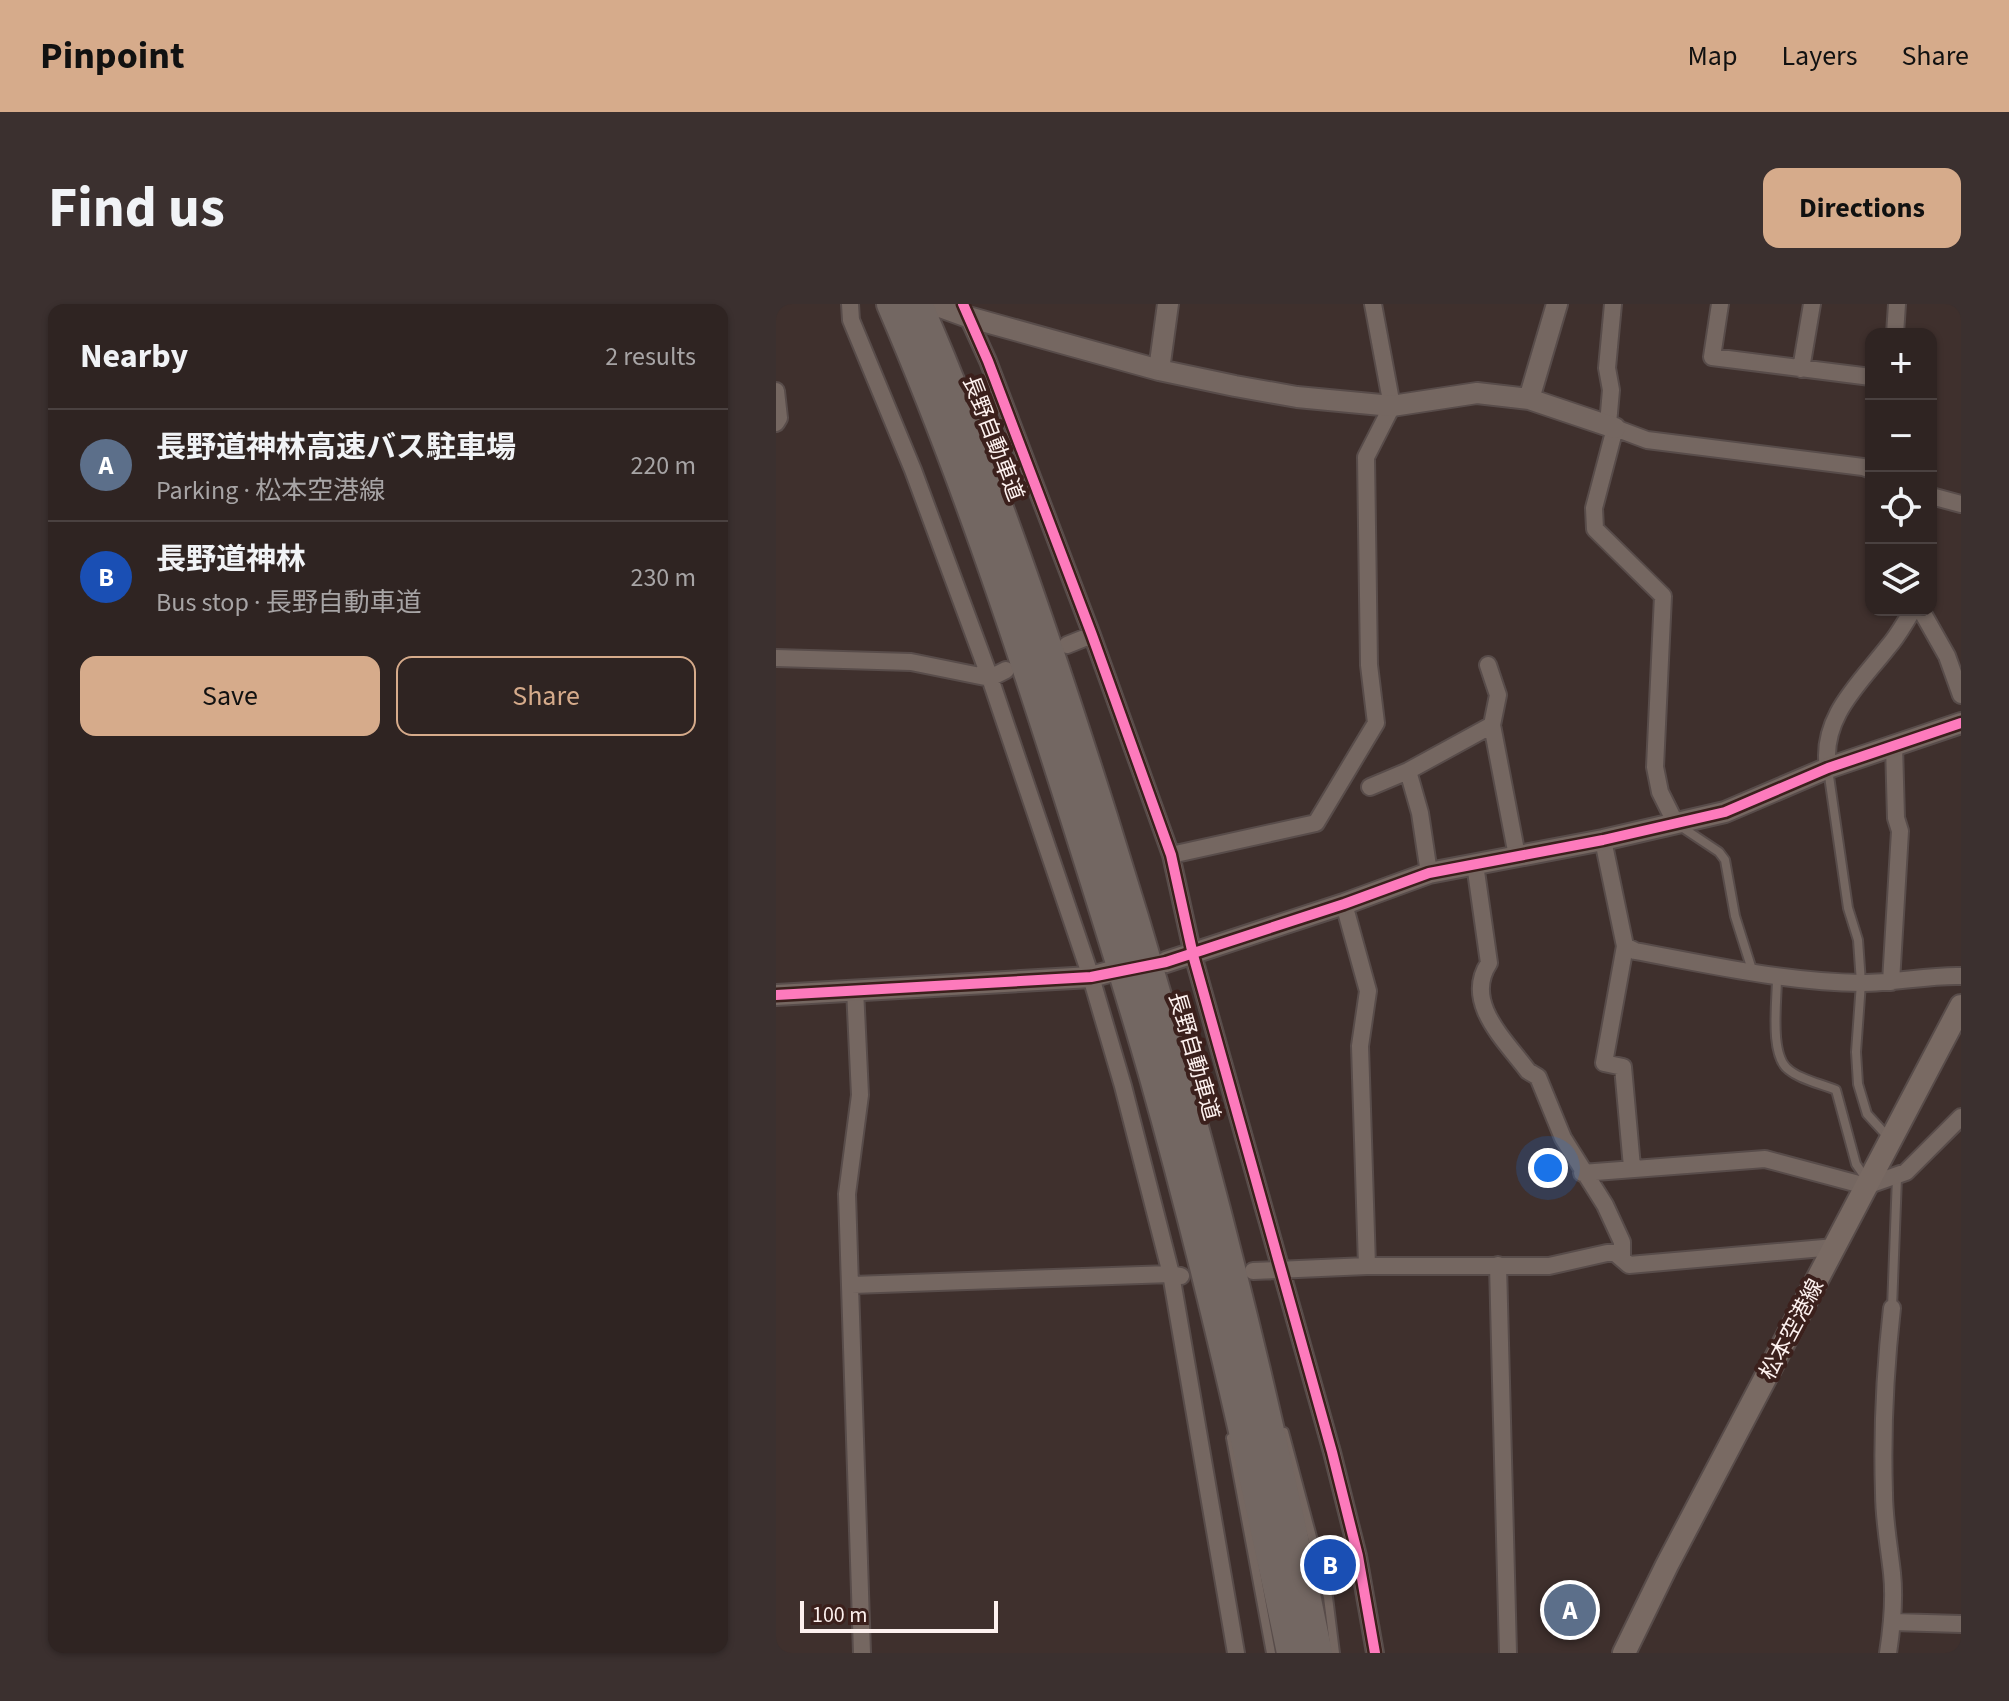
<!DOCTYPE html>
<html lang="en">
<head>
<meta charset="utf-8">
<style>
	body { margin:0; font-family:"Source Sans 3","Noto Sans JP",sans-serif; background:#3b302f; color:#f1f3f6 }
	.controls { position:absolute; right:24px; top:24px; display:grid; overflow:hidden; border-radius:16px; box-shadow:0 2px 6px #0004 }
	.controls button { width:72px; height:72px; display:grid; place-items:center; padding:0; border:0; border-bottom:2px solid #4a4140; background:#2f2422; color:#f1f3f6; font:40px sans-serif }
	.scale { position:absolute; left:24px; bottom:20px; width:198px; box-sizing:border-box; padding-left:8px; border:4px solid #fdf1ef; border-top:0; font-size:22px; line-height:28px; white-space:nowrap; color:#fdf1ef; -webkit-text-stroke:6px #3b201c; paint-order:stroke }
	.you { position:absolute; left:772px; top:864px; width:28px; height:28px; margin:-20px; border:6px solid #fff; border-radius:50%; background:#1a73e8; box-shadow:0 0 0 12px #1a73e833 }
	.badge { display:grid; place-items:center; width:52px; height:52px; border-radius:50%; background:#d6ab8b; color:#fff; font-size:26px; font-weight:700 }
	.pin { position:absolute; translate:-50% -50%; border:4px solid #fff; box-shadow:0 2px 8px #0006 }
	.list { margin:0; padding:0; list-style:none }
	h2 { display:flex; justify-content:space-between; align-items:center; height:104px; margin:0; padding:0 32px; font-size:34px }
	h2 small { font-size:26px; font-weight:400; color:#a7a4a5 }
	.list li { display:grid; grid-template-columns:52px 1fr auto; gap:24px; align-items:center; box-sizing:border-box; height:112px; padding:0 32px; border-top:2px solid #4a4140 }
	.list b { display:block; font-size:30px; white-space:nowrap }
	.list p { margin:0; font-size:26px; white-space:nowrap; color:#a7a4a5 }
	.list em { font-size:26px; font-style:normal; color:#a7a4a5 }
	.actions { display:flex; gap:16px; padding:24px 32px }
	.actions a { flex:1; padding:18px 0; border:2px solid #d6ab8b; border-radius:16px; text-align:center; font-size:28px; color:#d6ab8b }
	.actions .main { background:#d6ab8b; color:#111 }
	.icon { flex:none; width:44px; height:44px; fill:none; stroke:currentColor; stroke-width:2; stroke-linecap:round; stroke-linejoin:round }
	.map { position:relative; flex:none; width:1185px; height:1349px; overflow:hidden; border-radius:16px }
	header { display:flex; align-items:center; gap:48px; box-sizing:border-box; height:112px; padding:0 40px; background:#d6ab8b; color:#111 }
	header strong { font-size:38px }
	nav { display:flex; gap:44px; margin-inline-start:auto; font-size:28px }
	.intro { display:flex; align-items:center; justify-content:space-between; box-sizing:border-box; height:192px; padding:0 48px }
	h1 { margin:0; font-size:56px }
	.button { padding:20px 36px; border-radius:16px; background:#d6ab8b; color:#111; font-size:28px; font-weight:700 }
	main { display:flex; gap:48px; padding:0 48px }
	aside { flex:1; background:#2f2422; border-radius:16px; box-shadow:0 2px 6px #0004 }
	.map>svg:first-child { display:block }
	.lines { fill:none; stroke-linecap:round; stroke-linejoin:round }
	.service-casing { stroke:#584c4a; stroke-width:12 }
	.minor-casing { stroke:#584c4a; stroke-width:20 }
	.tertiary-casing { stroke:#584c4a; stroke-width:24 }
	.secondary-casing { stroke:#584c4a; stroke-width:26 }
	.motorway-casing { stroke:#584c4a; stroke-width:32 }
	.service { stroke:#756761; stroke-width:8 }
	.minor { stroke:#756761; stroke-width:16 }
	.tertiary { stroke:#756761; stroke-width:20 }
	.secondary { stroke:#796a63; stroke-width:22 }
	.motorway { stroke:#736762; stroke-width:28 }
	.cycleway-casing { stroke:#3b201c; stroke-width:15 }
	.cycleway { stroke:#fd7abc; stroke-width:10 }
	.labels { text-anchor:middle; stroke-width:8; stroke-linejoin:round; paint-order:stroke }
	.street-label { font-size:22px; fill:#fdf1ef; stroke:#3b201c }
</style>
</head>
<body>
<header>
<strong>Pinpoint</strong>
<nav><a>Map</a><a>Layers</a><a>Share</a></nav>
</header>
<div class="intro"><h1>Find us</h1><a class="button">Directions</a></div>
<main>
<aside>
<h2>Nearby<small>2 results</small></h2>
<ul class="list">
<li><span class="badge" style="background:#5c6f8a">A</span><div><b>長野道神林高速バス駐車場</b><p>Parking · 松本空港線</p></div><em>220 m</em></li>
<li><span class="badge" style="background:#1a4fb4">B</span><div><b>長野道神林</b><p>Bus stop · 長野自動車道</p></div><em>230 m</em></li>
</ul>
<div class="actions"><a class="main">Save</a><a>Share</a></div>
</aside>
<div class="map">
<svg width="1185" height="1349" viewBox="0 0 1185 1349">
	<rect width="100%" height="100%" fill="#3f302d"/>
	<g class="lines">
		<defs>
			<path id="service" d="M1052,465L1072,604L1082,636L1085,679L1080,748L1082,780L1091,810L1113,834
				M904,522L943,548L949,556L959,612L977,669
				M1001,674C1001,697 993,752 1013,766C1025,776 1046,780 1060,786L1080,860L1091,876
				M1116,1004L1121,873
				M508,1128L552,1293L559,1349
				M455,1134L495,1349"/>
			<path id="minor" d="M74,0L75,16L137,166L214,374L315,673L347,782L395,970L460,1349
				M944,0L936,53L1095,73
				M192,13L212,57L316,331L395,551L417,651L556,1148L582,1252L599,1349
				M1119,30L1121,0
				M1025,65L1036,0
				M0,87L3,114L0,119
				M832,120L835,86L831,64L837,0
				M1155,192L1185,200
				M1145,306L1171,352L1185,391
				M291,341L316,331
				M0,354L135,358L214,374L230,366
				M716,421L741,552
				M1052,464C1044,414 1084,379 1112,343C1122,332 1129,318 1137,306
				M632,467L644,509L653,569
				M594,483L632,467L716,421L722,391L712,361
				M900,520L884,488L879,463L887,292L819,225L818,204L839,124L871,136L1087,163L1095,166
				M827,536L849,642L828,759L847,763L856,863
				M395,551L540,519L600,419L593,361L590,153L616,102L597,0
				M699,560L713,659C687,698 729,736 752,767L762,773L787,834L829,901L846,938V954
				M568,600L592,687L584,742L591,962
				M849,642L859,647C935,661 1009,678 1086,679C1120,679 1152,671 1185,672
				M1115,678L1124,527L1120,514L1118,441
				M79,685L84,791L71,890L86,1349
				M806,869L989,855L1090,882L1130,868L1185,813
				M722,961L732,1349
				M477,967L591,962H773L831,949H839L853,961L1059,943
				M76,981L395,970L405,972
				M1117,1318L1185,1320
				M1112,1349C1116,1323 1119,1296 1116,1269C1113,1242 1108,1216 1108,1189C1106,1127 1109,1066 1116,1004"/>
			<path id="tertiary" d="M159,1L192,13L383,66L459,82L521,93L616,102L701,89L753,95L839,124
				M383,66L392,0
				M753,95L781,0
				M390,658L568,600L653,569L827,536L949,508L1052,464L1185,419
				M0,691L315,673L333,668"/>
			<path id="secondary" d="M848,1349L891,1261L1185,702"/>
			<path id="motorway" d="M115,0C183,158 238,322 290,486C320,581 350,675 377,770C431,961 475,1155 515,1349
				M142,0C214,167 272,339 327,513C414,788 485,1066 542,1349"/>
		</defs>
		<use href="#service" class="service-casing"/>
		<use href="#minor" class="minor-casing"/>
		<use href="#tertiary" class="tertiary-casing"/>
		<use href="#secondary" class="secondary-casing"/>
		<use href="#motorway" class="motorway-casing"/>
		<use href="#service" class="service"/>
		<use href="#minor" class="minor"/>
		<use href="#tertiary" class="tertiary"/>
		<use href="#secondary" class="secondary"/>
		<use href="#motorway" class="motorway"/>
		<defs>
			<path id="cycleway" d="M187,0L212,57L316,331L395,551L417,651L556,1148L582,1252L599,1349
				M0,691L315,673L390,658L568,600L653,569L827,536L949,508L1052,464L1185,419"/>
		</defs>
		<use href="#cycleway" class="cycleway-casing"/>
		<use href="#cycleway" class="cycleway"/>
	</g>
	<g class="labels">
		<g class="street-label">
			<text transform="translate(218 134) rotate(69)" y="8">長野自動車道</text>
			<text transform="translate(419 752) rotate(74)" y="8">長野自動車道</text>
			<text transform="translate(1015 1025) rotate(-62)" y="8">松本空港線</text>
		</g>
	</g>
</svg>
<div class="controls">
<button>+</button>
<button>−</button>
<button><svg class="icon" aria-label="locate" viewBox="0 0 24 24"><circle cx="12" cy="12" r="6"/><path d="M12 2v4M12 18v4M2 12h4M18 12h4"/></svg></button>
<button><svg class="icon" aria-label="layers" viewBox="0 0 24 24"><path d="M12 4l9 5-9 5-9-5zM3 14l9 5 9-5"/></svg></button>
</div>
<div class="scale">100 m</div>
<div class="you"></div>
<div class="pin badge" style="left:794px;top:1306px;background:#5c6f8a">A</div>
<div class="pin badge" style="left:554px;top:1261px;background:#1a4fb4">B</div>
</div>
</main>
</body>
</html>
